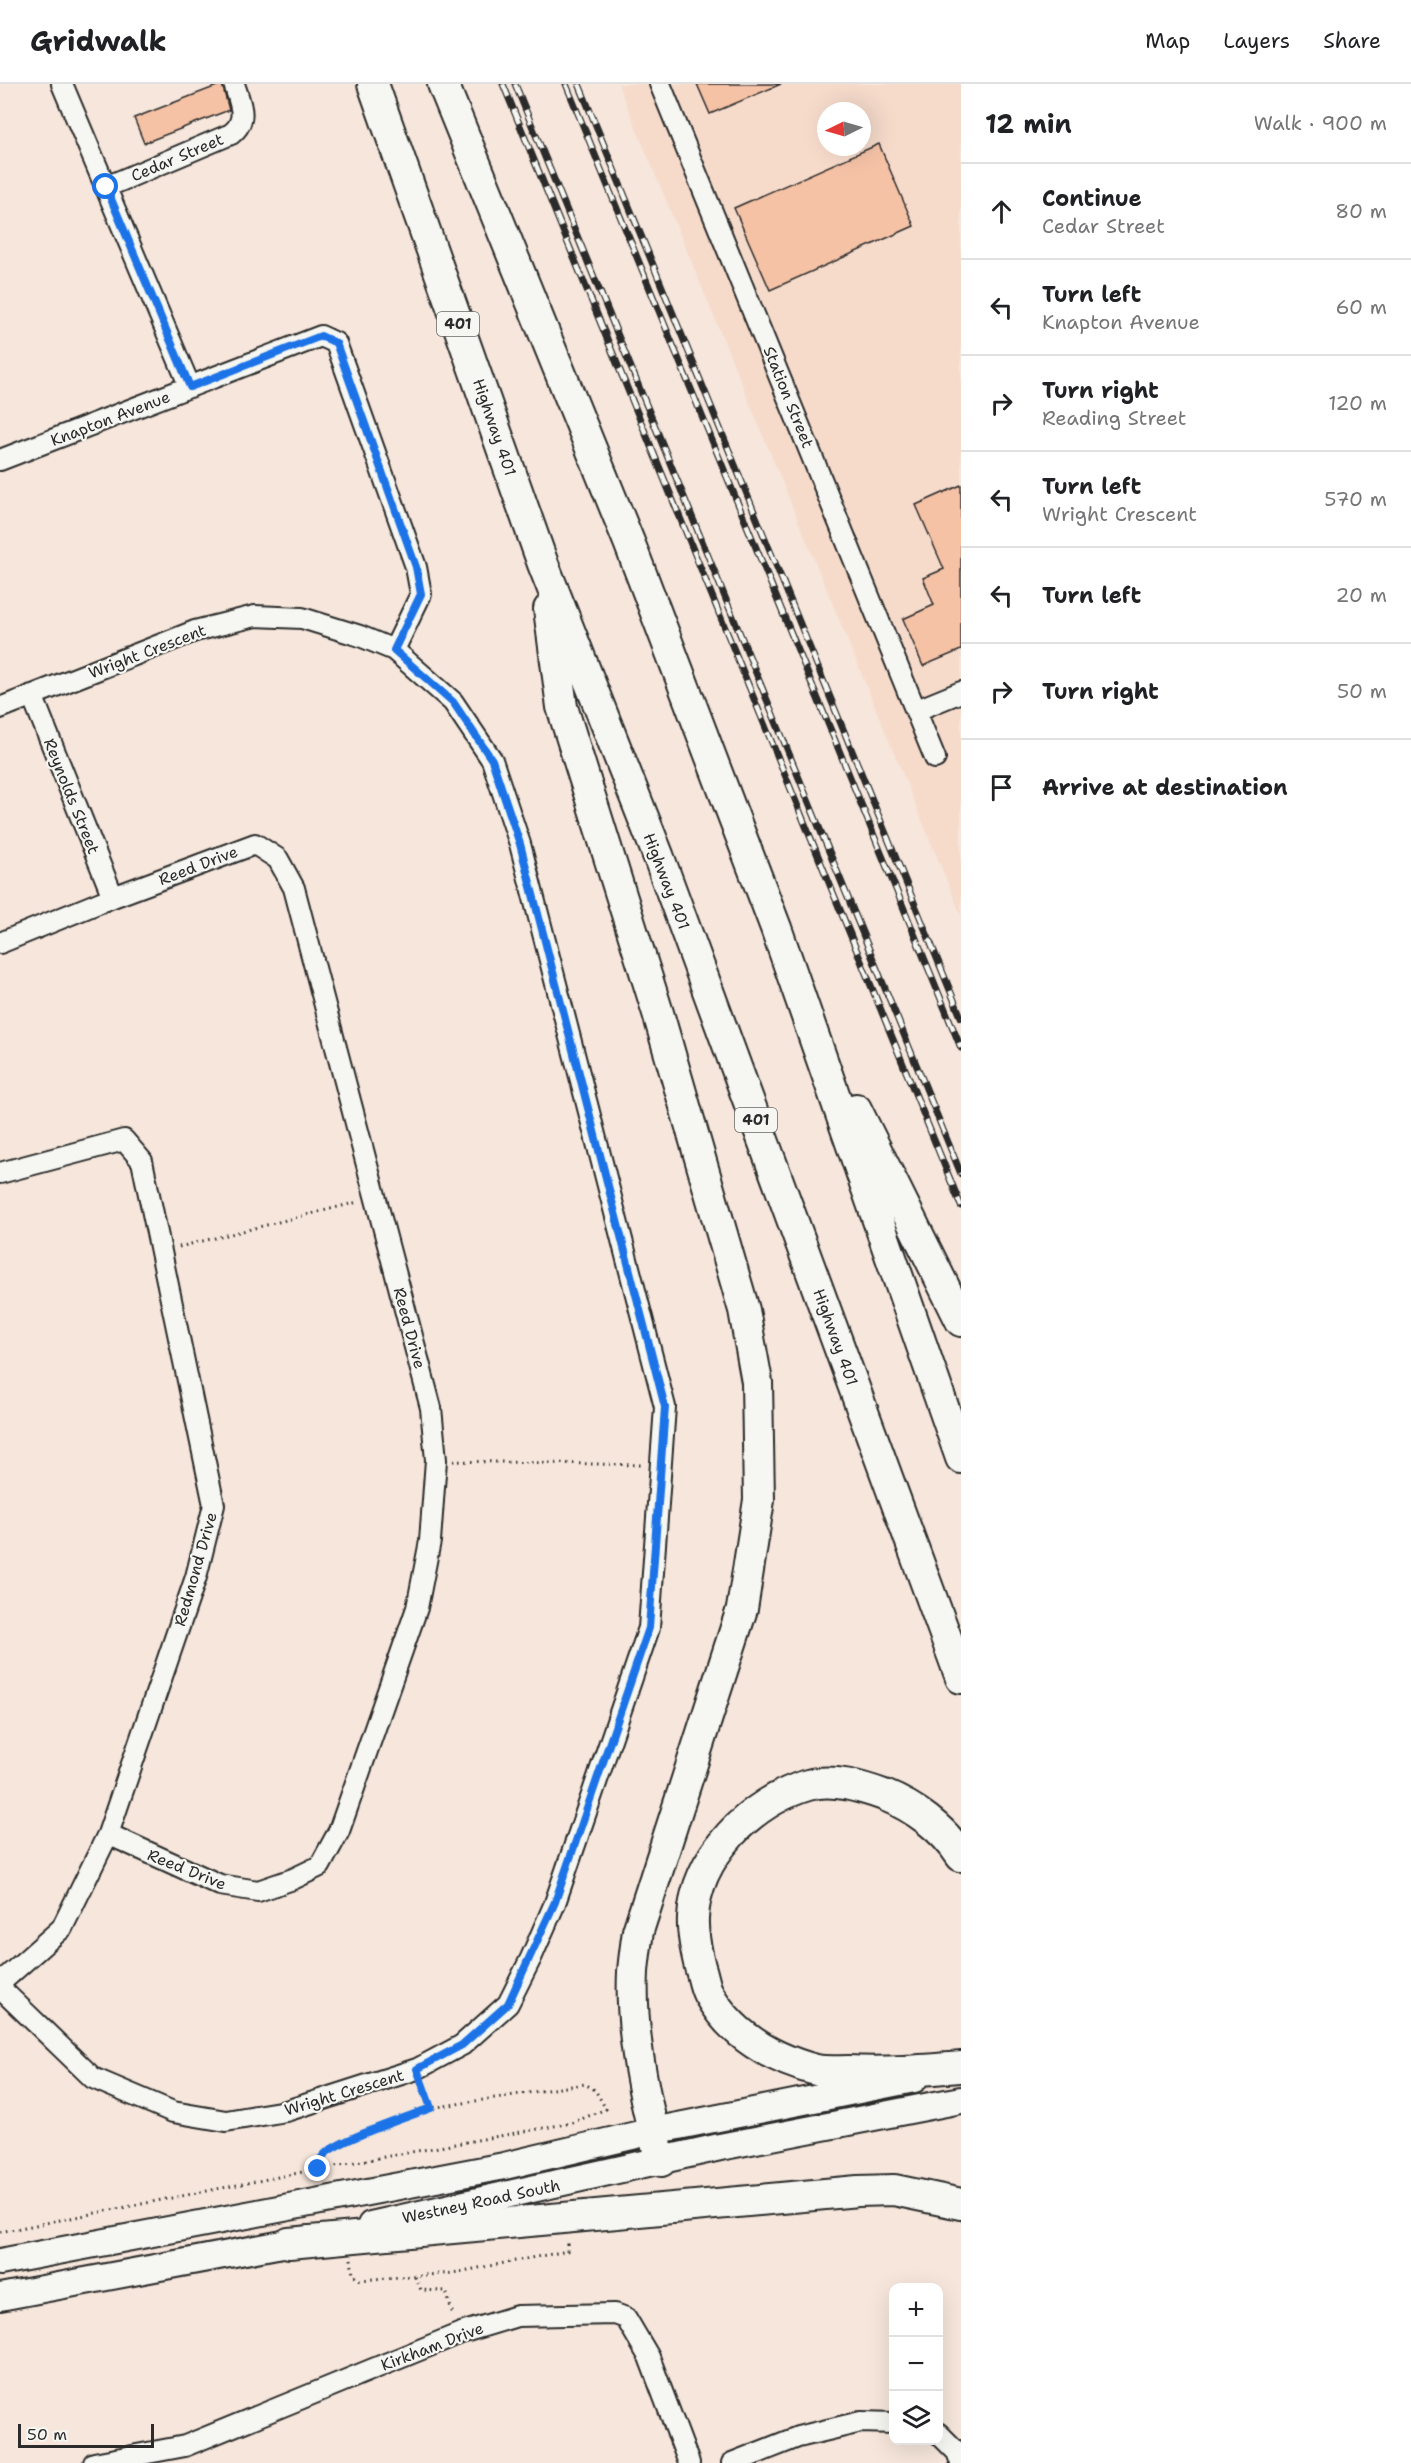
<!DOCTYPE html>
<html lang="en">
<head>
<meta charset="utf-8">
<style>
	body { margin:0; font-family:"Shantell Sans",sans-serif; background:#f6f6f6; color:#202124 }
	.controls { position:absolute; right:18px; bottom:18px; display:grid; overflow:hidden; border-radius:12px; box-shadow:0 6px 24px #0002 }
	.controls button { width:54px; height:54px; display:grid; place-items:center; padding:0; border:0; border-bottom:2px solid #e0e0e0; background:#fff; color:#202124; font:30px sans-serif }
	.compass { position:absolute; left:817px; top:18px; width:54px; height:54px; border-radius:50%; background:#fff; box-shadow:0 6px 24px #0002; rotate:265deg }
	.scale { position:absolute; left:18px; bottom:15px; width:136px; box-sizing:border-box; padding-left:6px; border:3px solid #2b2b2b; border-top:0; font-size:16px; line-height:21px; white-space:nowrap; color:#2b2b2b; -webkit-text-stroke:4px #f6f6f2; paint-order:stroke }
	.stop { position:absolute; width:18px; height:18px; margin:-14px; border:4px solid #1a73e8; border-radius:50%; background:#fff }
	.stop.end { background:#1a73e8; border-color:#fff; box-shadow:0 2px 6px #0008 }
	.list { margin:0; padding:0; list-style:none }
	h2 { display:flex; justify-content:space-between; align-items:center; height:78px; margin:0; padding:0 24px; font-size:26px }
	h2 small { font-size:20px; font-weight:400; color:#757577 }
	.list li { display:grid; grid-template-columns:39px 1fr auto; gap:18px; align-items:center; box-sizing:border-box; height:96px; padding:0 24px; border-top:2px solid #e0e0e0 }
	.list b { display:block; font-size:22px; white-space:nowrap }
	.list p { margin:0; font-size:20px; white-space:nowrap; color:#757577 }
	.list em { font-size:20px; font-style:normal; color:#757577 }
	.icon { flex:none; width:33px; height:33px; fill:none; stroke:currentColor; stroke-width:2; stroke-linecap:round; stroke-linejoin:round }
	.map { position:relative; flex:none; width:961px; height:2379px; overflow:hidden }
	header { display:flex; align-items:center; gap:36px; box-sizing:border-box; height:84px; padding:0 30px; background:#fff; border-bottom:2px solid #e0e0e0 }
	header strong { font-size:28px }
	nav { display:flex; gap:33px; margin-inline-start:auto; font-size:21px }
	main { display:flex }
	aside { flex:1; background:#fff }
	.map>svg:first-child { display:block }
	.built { fill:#f6dbcb; fill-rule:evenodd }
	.building { fill:#f5c2a6; stroke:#2b2b2b; stroke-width:1.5 }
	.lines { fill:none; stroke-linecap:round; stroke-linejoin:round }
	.minor-casing { stroke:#2b2b2b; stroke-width:24 }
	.major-casing { stroke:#2b2b2b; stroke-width:30 }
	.highway-casing { stroke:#2b2b2b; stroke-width:34 }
	.path { stroke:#2b2b2b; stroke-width:3; stroke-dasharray:1.5 4.5; stroke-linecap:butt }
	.minor { stroke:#f6f6f2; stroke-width:20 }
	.major { stroke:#f6f6f2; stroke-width:26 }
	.highway { stroke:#f6f6f2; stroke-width:30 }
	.rail-casing { stroke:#2b2b2b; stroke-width:7 }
	.rail { stroke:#f6f6f2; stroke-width:4.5; stroke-dasharray:14; stroke-linecap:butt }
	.route { stroke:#1a73e8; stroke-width:8 }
	.labels { text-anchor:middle; stroke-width:4.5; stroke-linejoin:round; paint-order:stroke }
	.shield { fill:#f6f6f2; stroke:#686867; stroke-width:1.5 }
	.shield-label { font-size:15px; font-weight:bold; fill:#2b2b2b }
	.street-label { font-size:16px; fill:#2b2b2b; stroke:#f6f6f2 }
</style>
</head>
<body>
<header>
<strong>Gridwalk</strong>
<nav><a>Map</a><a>Layers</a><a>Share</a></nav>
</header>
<main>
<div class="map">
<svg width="961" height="2379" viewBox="0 0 961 2379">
	<rect width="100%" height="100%" fill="#f6e6db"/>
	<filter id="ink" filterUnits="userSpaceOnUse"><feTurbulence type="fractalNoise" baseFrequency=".0167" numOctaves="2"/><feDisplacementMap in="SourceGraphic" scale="12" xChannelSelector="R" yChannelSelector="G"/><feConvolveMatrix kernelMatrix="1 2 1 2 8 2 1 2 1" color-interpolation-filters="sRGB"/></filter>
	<g filter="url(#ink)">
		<path class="built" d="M618,0H961V831ZM826,27H862V63H826Z"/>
		<path class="building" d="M222,0L229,26L144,59L134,34Z
			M697,0H781L710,30Z
			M879,60L914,142L770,206L734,124Z
			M961,401V566L923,582L903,535L934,521L923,494L944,485L916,421Z"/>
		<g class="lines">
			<defs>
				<path id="minor" d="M62,0L190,303
					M660,0L935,674
					M106,103L231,50C249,36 240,19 234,0
					M0,376L321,252L336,259L416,483L421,510L394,566
					M32,611L113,813
					M0,624L195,547L255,532L302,534L360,552L394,566L453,618L492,676L520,760L665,1323L649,1544L555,1819L531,1874L508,1920L462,1961L417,1985L286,2027L226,2037L173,2028L93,1994L0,1904
					M917,626L961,608
					M0,859L113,813L255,760L278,775L294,804L431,1324L436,1376L430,1457L417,1524L339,1747L320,1782L293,1795L258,1807L220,1801L108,1750
					M0,1089L124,1056L142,1077L214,1421L196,1493L108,1750L62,1844L0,1899
					M938,2349L957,2368L961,2379
					M94,2379L185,2362L461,2249L517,2232L615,2230L626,2234L649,2273L689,2379
					M732,2379L798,2353L861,2338L894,2339"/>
				<path id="major" d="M371,2141L720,2063L961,2016
					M0,2178L504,2082L653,2047L914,1995
					M0,2213L309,2155"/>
				<path id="highway" d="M373,0L543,480L658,771L961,1594
					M443,0L629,458L776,844L961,1374
					M549,525L562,623L658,929L744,1226L757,1298L759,1416L742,1525L638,1847C636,1861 634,1875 633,1888C630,1949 645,2019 661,2077
					M856,1025L961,1237
					M961,1772C943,1744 914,1723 884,1711C862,1703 832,1694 808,1701C751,1718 696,1772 693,1834C692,1850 696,1867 700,1883C703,1891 704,1901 708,1909C731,1951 771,1974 816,1986C826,1988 837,1987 848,1987C886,1989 923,1986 961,1983
					M289,2159L858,2107L894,2106L961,2120"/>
			</defs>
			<use href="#minor" class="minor-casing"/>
			<use href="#major" class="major-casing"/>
			<use href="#highway" class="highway-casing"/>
			<path class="path" d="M179,1163L358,1118
				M453,1377L641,1381
				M424,2003L431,2024
				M0,2148L318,2085L571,2039L606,2025L595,2006L585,2000L431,2024L370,2046L329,2066L322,2073L318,2085
				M351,2175L353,2191L360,2196L453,2189L567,2167V2158
				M415,2193L421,2206L446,2207L453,2231"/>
			<use href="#minor" class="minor"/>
			<use href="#major" class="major"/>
			<use href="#highway" class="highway"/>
			<defs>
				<path id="rail" d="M503,0L961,1122
					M515,0L961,1090
					M566,0L961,964
					M579,0L961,933"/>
			</defs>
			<use href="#rail" class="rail-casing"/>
			<use href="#rail" class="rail"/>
		</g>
	</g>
	<g class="lines" filter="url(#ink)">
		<path class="route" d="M106,103L190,303L321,252L336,259L416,483L421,510L394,566L453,618L492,676L520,760L665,1323L649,1544L555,1818L508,1920L462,1961L417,1985L431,2024C410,2032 334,2057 323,2072C320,2075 320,2081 318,2085"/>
	</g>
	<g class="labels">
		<g class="shield">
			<rect x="437" y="228" width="42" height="24" rx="4.5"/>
			<rect x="735" y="1024" width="42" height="24" rx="4.5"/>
		</g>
		<g class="shield-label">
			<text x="458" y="245">401</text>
			<text x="756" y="1041">401</text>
		</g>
		<g class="street-label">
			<text transform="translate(177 73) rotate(-23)" y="6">Cedar Street</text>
			<text transform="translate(789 313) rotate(68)" y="6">Station Street</text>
			<text transform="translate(110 334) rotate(-21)" y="6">Knapton Avenue</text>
			<text transform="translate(495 343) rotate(71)" y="6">Highway 401</text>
			<text transform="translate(147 567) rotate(-21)" y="6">Wright Crescent</text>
			<text transform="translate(72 712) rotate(68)" y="6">Reynolds Street</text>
			<text transform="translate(198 781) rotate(-21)" y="6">Reed Drive</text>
			<text transform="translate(667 797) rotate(69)" y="6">Highway 401</text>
			<text transform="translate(410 1244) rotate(75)" y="6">Reed Drive</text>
			<text transform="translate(836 1253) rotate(70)" y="6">Highway 401</text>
			<text transform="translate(195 1485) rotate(-74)" y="6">Redmond Drive</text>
			<text transform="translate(187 1785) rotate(22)" y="6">Reed Drive</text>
			<text transform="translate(344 2008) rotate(-17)" y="6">Wright Crescent</text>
			<text transform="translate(481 2117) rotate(-12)" y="6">Westney Road South</text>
			<text transform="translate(432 2262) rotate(-21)" y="6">Kirkham Drive</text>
		</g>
	</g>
</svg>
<div class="controls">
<button>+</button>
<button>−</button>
<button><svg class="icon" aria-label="layers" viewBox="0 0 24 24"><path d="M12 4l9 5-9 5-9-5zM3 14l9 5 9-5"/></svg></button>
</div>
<svg class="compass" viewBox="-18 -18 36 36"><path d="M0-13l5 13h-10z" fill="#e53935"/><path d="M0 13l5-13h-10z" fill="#757577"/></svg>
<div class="scale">50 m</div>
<div class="stop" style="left:106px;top:103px"></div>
<div class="stop end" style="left:318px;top:2085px"></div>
</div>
<aside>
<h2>12 min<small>Walk · 900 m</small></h2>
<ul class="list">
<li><svg class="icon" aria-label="ahead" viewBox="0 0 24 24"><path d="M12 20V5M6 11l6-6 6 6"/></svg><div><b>Continue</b><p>Cedar Street</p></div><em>80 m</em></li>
<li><svg class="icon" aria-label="left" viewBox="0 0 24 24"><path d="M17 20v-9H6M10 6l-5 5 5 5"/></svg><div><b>Turn left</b><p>Knapton Avenue</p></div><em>60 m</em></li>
<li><svg class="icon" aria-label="right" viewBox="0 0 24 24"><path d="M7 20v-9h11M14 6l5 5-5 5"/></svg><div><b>Turn right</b><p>Reading Street</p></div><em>120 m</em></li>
<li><svg class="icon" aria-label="left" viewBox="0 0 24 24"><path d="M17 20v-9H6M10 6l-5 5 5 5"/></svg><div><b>Turn left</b><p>Wright Crescent</p></div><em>570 m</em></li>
<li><svg class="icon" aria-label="left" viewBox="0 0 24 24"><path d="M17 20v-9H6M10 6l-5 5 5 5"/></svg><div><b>Turn left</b></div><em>20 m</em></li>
<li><svg class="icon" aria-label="right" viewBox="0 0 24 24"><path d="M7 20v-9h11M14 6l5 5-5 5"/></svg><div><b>Turn right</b></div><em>50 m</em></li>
<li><svg class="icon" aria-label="arrive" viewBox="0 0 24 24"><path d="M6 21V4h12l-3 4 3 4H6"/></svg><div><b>Arrive at destination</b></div></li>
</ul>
</aside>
</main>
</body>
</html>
